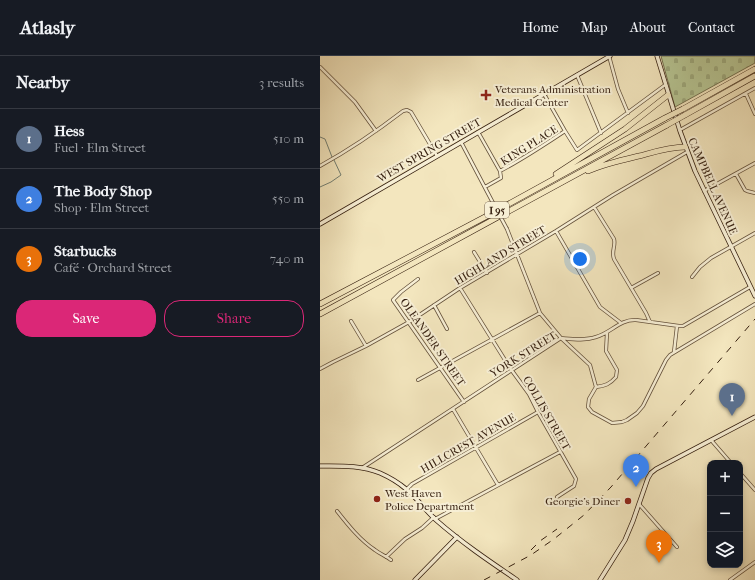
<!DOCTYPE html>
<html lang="en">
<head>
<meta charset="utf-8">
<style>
	body { margin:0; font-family:"IM FELL French Canon",serif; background:#242831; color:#f1f3f6 }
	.controls { position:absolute; right:12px; bottom:12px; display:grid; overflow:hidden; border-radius:8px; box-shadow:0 2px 6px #0003 }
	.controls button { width:36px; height:36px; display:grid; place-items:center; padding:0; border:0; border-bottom:1px solid #363941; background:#171b24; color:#f1f3f6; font:20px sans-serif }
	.you { position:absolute; left:260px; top:203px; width:14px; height:14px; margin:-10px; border:3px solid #fff; border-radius:50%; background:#1a73e8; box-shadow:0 0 0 6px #1a73e833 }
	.badge { display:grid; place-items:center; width:26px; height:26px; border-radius:50%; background:#db2777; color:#fff; font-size:13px; font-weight:700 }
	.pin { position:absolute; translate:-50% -33px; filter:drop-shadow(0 1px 2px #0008) }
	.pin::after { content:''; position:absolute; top:21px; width:14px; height:12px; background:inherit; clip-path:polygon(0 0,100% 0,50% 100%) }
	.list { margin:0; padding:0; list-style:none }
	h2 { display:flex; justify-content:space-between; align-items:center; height:52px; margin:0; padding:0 16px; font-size:17px }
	h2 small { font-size:13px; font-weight:400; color:#9ea1a6 }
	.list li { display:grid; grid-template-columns:26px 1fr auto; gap:12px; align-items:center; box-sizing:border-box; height:60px; padding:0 16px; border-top:1px solid #363941 }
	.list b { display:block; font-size:15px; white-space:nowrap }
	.list p { margin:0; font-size:13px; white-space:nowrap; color:#9ea1a6 }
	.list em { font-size:13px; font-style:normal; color:#9ea1a6 }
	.actions { display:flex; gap:8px; padding:12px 16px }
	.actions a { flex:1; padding:9px 0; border:1px solid #db2777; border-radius:16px; text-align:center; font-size:14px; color:#db2777 }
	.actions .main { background:#db2777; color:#fff }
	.icon { flex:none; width:22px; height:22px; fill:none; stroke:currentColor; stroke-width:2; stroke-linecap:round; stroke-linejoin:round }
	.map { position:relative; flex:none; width:435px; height:524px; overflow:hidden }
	header { display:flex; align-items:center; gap:24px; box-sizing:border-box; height:56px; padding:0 20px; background:#171b24; border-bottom:1px solid #363941 }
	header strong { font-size:19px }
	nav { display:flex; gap:22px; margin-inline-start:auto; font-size:14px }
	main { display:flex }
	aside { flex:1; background:#171b24 }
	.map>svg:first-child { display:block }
	.cemetery { fill:url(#cemetery-stones); stroke:#767252 }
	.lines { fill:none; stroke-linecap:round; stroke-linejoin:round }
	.stream { stroke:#727f73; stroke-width:1 }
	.street-casing { stroke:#64513b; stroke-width:4 }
	.secondary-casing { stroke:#351f0f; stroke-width:5 }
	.highway-casing { stroke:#351f0f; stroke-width:6 }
	.street { stroke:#f7efd5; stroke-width:2.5 }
	.secondary { stroke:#f7efd5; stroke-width:3.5 }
	.highway { stroke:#f3e6be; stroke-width:5 }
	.rail { stroke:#351f0f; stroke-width:1; stroke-dasharray:7 7; stroke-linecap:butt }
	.street-bridge-casing { stroke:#64513b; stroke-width:4; stroke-linecap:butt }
	.highway-bridge-casing { stroke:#351f0f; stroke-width:6; stroke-linecap:butt }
	.street-bridge { stroke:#f7efd5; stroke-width:2.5 }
	.highway-bridge { stroke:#f3e6be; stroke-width:5 }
	.poi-dot { fill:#8f2418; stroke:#f7efd5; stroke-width:1.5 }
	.labels { text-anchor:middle; stroke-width:4; stroke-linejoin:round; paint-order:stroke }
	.shield { fill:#f7efd5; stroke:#6f5d4a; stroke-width:1 }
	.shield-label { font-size:10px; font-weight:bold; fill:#351f0f }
	.poi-label { font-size:11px; fill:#351f0f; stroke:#f7efd5; text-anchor:start }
	.street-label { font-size:11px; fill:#351f0f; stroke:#f7efd5 }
</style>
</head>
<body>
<header>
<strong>Atlasly</strong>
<nav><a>Home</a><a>Map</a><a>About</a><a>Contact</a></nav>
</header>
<main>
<aside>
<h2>Nearby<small>3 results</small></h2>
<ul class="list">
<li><span class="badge" style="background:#5c6f8a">1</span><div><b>Hess</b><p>Fuel · Elm Street</p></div><em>510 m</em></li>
<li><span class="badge" style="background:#3f7fe0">2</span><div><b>The Body Shop</b><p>Shop · Elm Street</p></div><em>550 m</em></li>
<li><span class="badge" style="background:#e8710a">3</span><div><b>Starbucks</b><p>Café · Orchard Street</p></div><em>740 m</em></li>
</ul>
<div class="actions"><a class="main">Save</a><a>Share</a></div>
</aside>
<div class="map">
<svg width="435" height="524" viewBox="0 0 435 524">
	<defs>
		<pattern id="cemetery-stones" width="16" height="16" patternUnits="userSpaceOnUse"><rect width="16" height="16" fill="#b7c694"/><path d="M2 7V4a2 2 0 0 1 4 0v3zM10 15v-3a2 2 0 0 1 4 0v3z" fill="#9eaa7e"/></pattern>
	</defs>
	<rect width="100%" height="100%" fill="#f3e6be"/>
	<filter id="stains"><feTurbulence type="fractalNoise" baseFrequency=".005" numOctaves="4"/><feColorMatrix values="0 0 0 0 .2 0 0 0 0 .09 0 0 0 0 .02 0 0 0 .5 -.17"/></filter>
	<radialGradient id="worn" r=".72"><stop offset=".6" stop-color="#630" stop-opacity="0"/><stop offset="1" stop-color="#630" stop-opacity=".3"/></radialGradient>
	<path class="cemetery" d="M341,0H435V7L355,51Z"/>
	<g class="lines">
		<path class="stream" d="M0,81L5,83L12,101
			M0,131L11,126L21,119L14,104"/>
		<defs>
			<path id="street" d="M289,0L298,33L308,57
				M0,11L35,46L56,75
				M257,19L281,77
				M224,38L245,75L257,94L345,29
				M426,38L435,58
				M360,74L435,32
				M158,76L180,115L181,122L165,131
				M141,86L172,145
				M0,110C29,94 57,75 83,55L87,54L91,56L117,100
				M180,115C203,103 224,89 245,75
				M416,118L425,134L427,135L435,137
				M384,135L435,107
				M274,151L294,183C296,190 291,195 294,203L326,257L330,266
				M187,173L220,257L241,282L270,309L276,331C285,330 290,328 296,321L297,314L286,295L287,277
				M236,175L280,251L301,267
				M154,196L167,217
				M372,221L380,211L391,202L435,177
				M98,223L81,236L73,244L144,346
				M140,232L190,312L209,338L218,356L256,423L254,430L237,441
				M311,232L338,217
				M114,249L127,273
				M31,265L46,290
				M354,296L357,270
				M0,313L13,306L46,290L89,266L140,232L236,175L293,139L367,96
				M98,324L220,257
				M276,331L269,343L268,351L272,356L292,367L302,366L307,364L317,357L323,350L346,304L350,299L435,248
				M133,353L178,429
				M391,384L411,407
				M42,412L241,282C252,283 265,285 276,281C291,277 300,263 316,264L359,270H363L430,231
				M420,417L435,434
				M87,433L92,428L218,356
				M319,448L357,491
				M17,455C28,469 40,484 55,494C60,498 66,500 71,504
				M115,463L240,396
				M66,501L85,483L102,472L114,461
				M410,524L435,506"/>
			<path id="secondary" d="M337,0L360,75L375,115L435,240
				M0,168L290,0
				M0,410C20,410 41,409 60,417C69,421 79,427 86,433C97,442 105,454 116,464C141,486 169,505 197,524
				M95,524L137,481
				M280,524L305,484L313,465L328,422L331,417L336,413L435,361"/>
			<path id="highway" d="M363,53L435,13
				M365,59L435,20
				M268,115C284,108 302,104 319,100C334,96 349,91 365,91
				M236,118L305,73L348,39
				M0,248L165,161L345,62
				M0,258L347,69"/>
		</defs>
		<use href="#street" class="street-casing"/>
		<use href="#secondary" class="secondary-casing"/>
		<use href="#highway" class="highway-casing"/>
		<use href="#street" class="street"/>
		<use href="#secondary" class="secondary"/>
		<use href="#highway" class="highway"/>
		<path class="rail" d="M211,494L220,485L237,473
			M164,524L211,499L234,483L264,459L291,431L435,263"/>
		<defs>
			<path id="street-bridge" d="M172,145L187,173"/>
			<path id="highway-bridge" d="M345,62L363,53
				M347,69L365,59"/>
		</defs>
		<use href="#street-bridge" class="street-bridge-casing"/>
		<use href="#highway-bridge" class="highway-bridge-casing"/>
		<use href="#street-bridge" class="street-bridge"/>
		<use href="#highway-bridge" class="highway-bridge"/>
	</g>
	<g class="poi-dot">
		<path d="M164 33h4v4h4v4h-4v4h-4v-4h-4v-4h4z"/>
		<circle cx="57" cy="443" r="4"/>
		<circle cx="308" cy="445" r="4"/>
	</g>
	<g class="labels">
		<rect class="shield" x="165" y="146" width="24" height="16" rx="3"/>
		<g class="shield-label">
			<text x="177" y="158">I 95</text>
		</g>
		<g class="poi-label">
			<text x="175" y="37">Veterans Administration<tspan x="175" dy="13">Medical Center</tspan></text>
			<text x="65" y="441">West Haven<tspan x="65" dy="13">Police Department</tspan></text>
			<text x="300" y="449" text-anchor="end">Georgie’s Diner</text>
		</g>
		<g class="street-label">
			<text transform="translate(209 89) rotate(-32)" y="4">KING PLACE</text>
			<text transform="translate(109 94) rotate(-30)" y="4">WEST SPRING STREET</text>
			<text transform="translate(393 130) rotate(66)" y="4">CAMPBELL AVENUE</text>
			<text transform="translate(180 199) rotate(-31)" y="4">HIGHLAND STREET</text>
			<text transform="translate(113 286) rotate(55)" y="4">OLEANDER STREET</text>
			<text transform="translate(203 298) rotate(-32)" y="4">YORK STREET</text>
			<text transform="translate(227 357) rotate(60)" y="4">COLLIS STREET</text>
			<text transform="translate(148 387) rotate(-30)" y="4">HILLCREST AVENUE</text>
		</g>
	</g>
	<rect width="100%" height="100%" filter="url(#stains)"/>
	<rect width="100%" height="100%" fill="url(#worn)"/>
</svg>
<div class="controls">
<button>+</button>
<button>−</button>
<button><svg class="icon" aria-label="layers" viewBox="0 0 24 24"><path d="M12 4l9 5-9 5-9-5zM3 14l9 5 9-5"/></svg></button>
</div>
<div class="you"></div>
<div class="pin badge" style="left:412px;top:360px;background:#5c6f8a">1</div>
<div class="pin badge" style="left:316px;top:431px;background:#3f7fe0">2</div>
<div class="pin badge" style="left:339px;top:507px;background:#e8710a">3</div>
</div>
</main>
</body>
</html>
